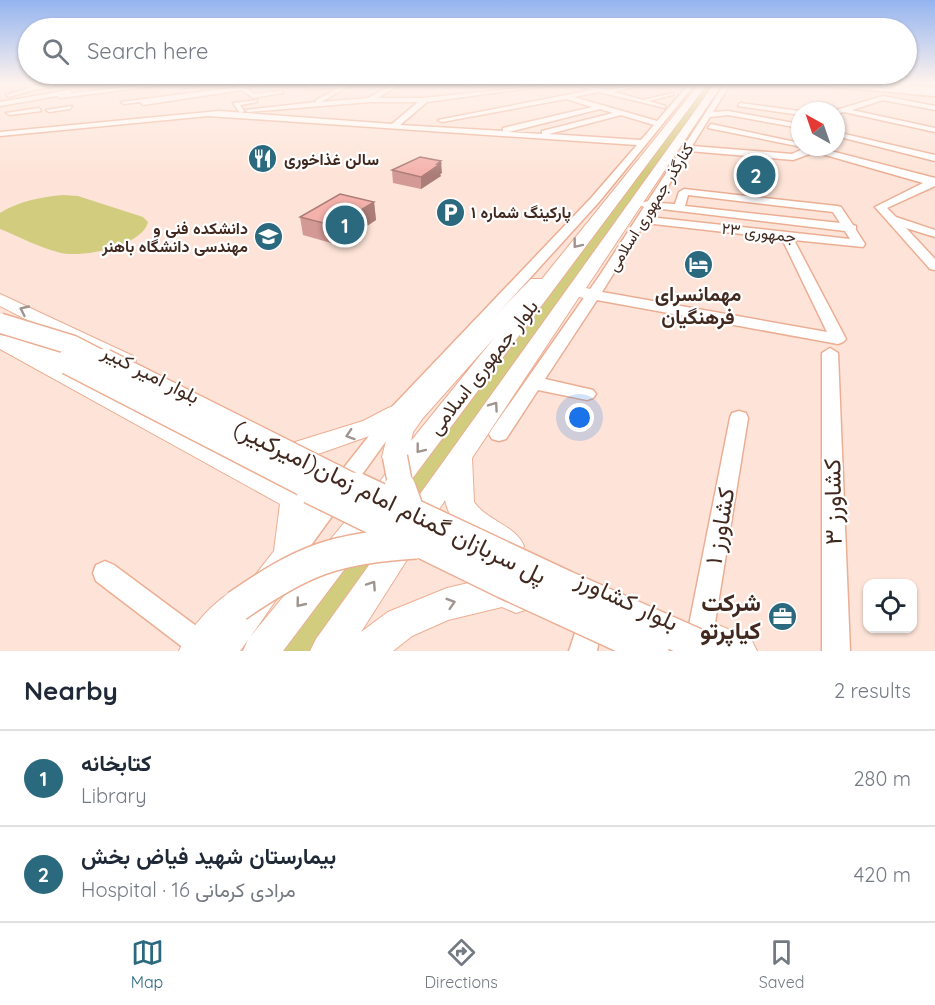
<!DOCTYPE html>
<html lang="en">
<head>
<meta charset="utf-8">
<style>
	body { margin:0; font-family:Quicksand,Vazirmatn,sans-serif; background:#f6f6f7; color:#1f2937 }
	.controls { position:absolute; right:18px; bottom:18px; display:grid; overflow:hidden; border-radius:12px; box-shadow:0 2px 4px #0004 }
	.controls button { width:54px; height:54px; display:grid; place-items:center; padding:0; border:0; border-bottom:2px solid #e0e1e3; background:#fff; color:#1f2937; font:30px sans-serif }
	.compass { position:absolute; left:791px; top:102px; width:54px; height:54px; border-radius:50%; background:#fff; box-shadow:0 2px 4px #0004; rotate:320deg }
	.you { position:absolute; left:580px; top:418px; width:21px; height:21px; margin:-15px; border:4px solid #fff; border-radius:50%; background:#1a73e8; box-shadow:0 0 0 9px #1a73e833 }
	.badge { display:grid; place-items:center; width:39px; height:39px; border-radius:50%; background:#2b697f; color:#fff; font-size:20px; font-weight:700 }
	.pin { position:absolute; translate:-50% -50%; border:3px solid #fff; box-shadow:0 2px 6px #0006 }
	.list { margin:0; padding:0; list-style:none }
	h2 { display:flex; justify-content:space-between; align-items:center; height:78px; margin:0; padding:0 24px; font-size:26px }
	h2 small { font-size:20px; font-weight:400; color:#747a83 }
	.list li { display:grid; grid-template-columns:39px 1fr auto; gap:18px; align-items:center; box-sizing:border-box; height:96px; padding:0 24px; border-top:2px solid #e0e1e3 }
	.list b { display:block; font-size:22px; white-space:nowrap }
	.list p { margin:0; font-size:20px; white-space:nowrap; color:#747a83 }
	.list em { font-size:20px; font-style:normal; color:#747a83 }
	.icon { flex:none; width:33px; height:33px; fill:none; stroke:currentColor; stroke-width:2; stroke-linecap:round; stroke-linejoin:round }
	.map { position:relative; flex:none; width:935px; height:651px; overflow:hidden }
	.search { position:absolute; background:#fff; box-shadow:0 2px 4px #0004; left:18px; right:18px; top:18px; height:66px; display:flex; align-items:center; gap:15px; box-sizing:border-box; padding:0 21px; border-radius:33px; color:#747a83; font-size:22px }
	.sheet { height:270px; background:#fff }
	nav { display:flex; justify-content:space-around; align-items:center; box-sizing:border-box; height:84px; border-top:2px solid #e0e1e3; background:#fff; font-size:16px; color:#747a83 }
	nav a { display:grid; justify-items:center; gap:3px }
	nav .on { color:#2b697f }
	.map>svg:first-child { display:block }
	.green { fill:#d2cc7f }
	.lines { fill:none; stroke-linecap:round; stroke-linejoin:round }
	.minor-casing { stroke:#ecae93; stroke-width:3 }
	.major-casing { stroke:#ecae93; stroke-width:2 }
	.highway-casing { stroke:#ecae93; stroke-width:4 }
	.minor { fill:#fff; fill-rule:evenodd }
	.major { fill:#fff; fill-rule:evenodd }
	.highway { fill:#fff; fill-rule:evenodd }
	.major-bridge-far2-casing { stroke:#ecae93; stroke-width:22; stroke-linecap:butt }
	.major-bridge-far1-casing { stroke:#ecae93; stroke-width:27; stroke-linecap:butt }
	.major-bridge-casing { stroke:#ecae93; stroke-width:34; stroke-linecap:butt }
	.major-bridge-far2 { stroke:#fff; stroke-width:19 }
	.major-bridge-far1 { stroke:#fff; stroke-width:24 }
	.major-bridge { stroke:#fff; stroke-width:31 }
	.wall { fill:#d39994 }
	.shaded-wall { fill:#ac7d78 }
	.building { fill:#f5b2ac; stroke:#ac7d78; stroke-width:1.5 }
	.oneway { stroke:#a0948f }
	.labels { text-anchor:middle; stroke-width:4.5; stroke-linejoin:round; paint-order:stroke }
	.far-poi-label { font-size:16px; font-weight:bold; fill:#42291f; stroke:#fff; text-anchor:start }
	.far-street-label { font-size:16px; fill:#42291f; stroke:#fff }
	.poi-label { font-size:20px; font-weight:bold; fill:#42291f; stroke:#fff }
	.street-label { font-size:20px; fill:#42291f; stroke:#fff }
	.near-street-label { font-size:24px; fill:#42291f; stroke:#fff }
	.near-poi-label { font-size:24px; font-weight:bold; fill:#42291f; stroke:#fff; text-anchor:end }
</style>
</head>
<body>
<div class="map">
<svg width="935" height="651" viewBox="0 0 935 651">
	<rect width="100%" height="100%" fill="#fee4d8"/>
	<path class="green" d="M708,83H715L310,651H275Z
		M63,195L78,196L143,217L148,222C143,246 82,258 61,253C40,248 20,237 0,229V213C19,201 41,197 63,195Z"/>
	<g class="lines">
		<defs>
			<path id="minor" d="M63,83H82L37,89L9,97L6,95L37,85Z
				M163,83H179L60,98L57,96L0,106V102L69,90L72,93Z
				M199,83L207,84L184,88L181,86Z
				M236,83H274L245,87L254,94L280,91L283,93L253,98L242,90L143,105L140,102L124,104L121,102L238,87Z
				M303,83L311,85L355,83L321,102L368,98L395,83H402L378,98H423L568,83L427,102L400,125L503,131V128L592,107L566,99L442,122L438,120L592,90L570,83L607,90L651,83L614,92L643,100L673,93V95L649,101L665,106V108L599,92L574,97L657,121L690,83H696L599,202L402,419L304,555L296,558L288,555L284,547L288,539L390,409L591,198L637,145L208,116L0,136V132L219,111L392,124L418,102H370L248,112L245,110L316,102V100L338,88L309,89ZM600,109L613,113L542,131V134L509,132ZM621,115L654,125L641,140L549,134Z
				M439,83L487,85L484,87Z
				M725,83H731L713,112L728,111L800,124V128L728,115L710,117L692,146L792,154L807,147H824L823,149L935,178V186L887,208L896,217L935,230V237L906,228L935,259V270L930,269L875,207L923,183L815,152L793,160L689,151L658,203L675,204L679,192L684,189L837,206L841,207L853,225L856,226V230L865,244L863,247L794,240L846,339L843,342L838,344L597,300L545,379L593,390L596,394L593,398L587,400L538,390L506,439L499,441L492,439L489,434L492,429L602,272L644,207L638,204L648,201ZM688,195L833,212L840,223L685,206ZM654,208L845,231L850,239L649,217ZM645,223L785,239L783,241L827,332L602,292Z
				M806,83L848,86L845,88Z
				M862,83L935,87V91L865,85Z
				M883,96L935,106V110L883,100L852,110L935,128V132L844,112L836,114V111H833Z
				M257,100V102L240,105L244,111L240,113L233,103Z
				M740,103L800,111V115L738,106Z
				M72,106L70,109L49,112L46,110Z
				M39,108L41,111L10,115L6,113Z
				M711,124L800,143L802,147L708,128Z
				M836,132L935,155V161L836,136Z
				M830,348L838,353L850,651H822V353Z
				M739,411L746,413L748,418L713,635L709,644L700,648L691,644L687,635L730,418L732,413Z
				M105,561L114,565L203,631L207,640L203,649H185L96,581L93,573L96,565Z
				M587,620L596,624L600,633L597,651H569L578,624Z"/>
			<path id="major" d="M700,83H708L403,491L393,494L383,491L379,483L391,466L386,464L382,457L389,429L301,460L292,457L288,450L292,443L363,421L388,408L396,405L405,408L531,279H542ZM495,337L411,441L413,432L423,418Z
				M715,83H723L586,288L599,291L602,295L593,300L579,297L472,458L474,502C487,521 515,525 524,546L520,556L509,560C482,550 451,530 445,500L361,632L388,612L447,588L503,575L528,585L532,597L528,609L516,613L502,607L448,620L412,636L393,651H310L316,639Z
				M0,294L133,356L136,361L133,366H117L0,306Z
				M14,327L76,357L79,362L76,367L69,369L299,487L308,489L324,482L334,486L338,494L334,502L308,513L307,538L298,568L251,636L363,500L373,497L383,500L387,509L383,518L283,651H243L248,640L240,651H179C189,629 215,599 237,589L242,592L274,551L280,504L0,349V335L6,336L4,333L7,329Z
				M702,618L751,639L757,651H698L690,647L685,635L690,623Z"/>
			<path id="highway" d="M825,83L935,90V96L829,86Z"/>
		</defs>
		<use href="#minor" class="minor-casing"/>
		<use href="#major" class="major-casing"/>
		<use href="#highway" class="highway-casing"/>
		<use href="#minor" class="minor"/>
		<use href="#major" class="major"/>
		<use href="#highway" class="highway"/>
		<defs>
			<path id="major-bridge-far2" d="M0,323L72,345L107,363"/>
			<path id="major-bridge-far1" d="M104,361L359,489
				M68,362L314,489
				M395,457L401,489"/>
			<path id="major-bridge" d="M311,488L505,583L653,651
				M356,488L565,586L712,651
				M400,488L409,513
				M237,606C303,560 335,548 416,543"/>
		</defs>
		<use href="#major-bridge-far2" class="major-bridge-far2-casing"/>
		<use href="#major-bridge-far1" class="major-bridge-far1-casing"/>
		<use href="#major-bridge" class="major-bridge-casing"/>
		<use href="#major-bridge-far2" class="major-bridge-far2"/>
		<use href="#major-bridge-far1" class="major-bridge-far1"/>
		<use href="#major-bridge" class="major-bridge"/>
	</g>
	<path class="wall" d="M392,170L442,173L440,174L441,176L421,189L393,183Z
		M374,202L376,220L338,245L303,235L300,217Z"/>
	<path class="shaded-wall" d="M441,161L442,173L440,174L441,176L421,189V177Z
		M374,202L376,220L338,245L335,226Z"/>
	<path class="building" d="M420,157L441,161L437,164H440L421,177L392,170Z
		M340,194L374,202L335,226L300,217Z"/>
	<defs><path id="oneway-chevron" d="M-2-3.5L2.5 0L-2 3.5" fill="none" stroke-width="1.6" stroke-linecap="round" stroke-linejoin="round" transform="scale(1.5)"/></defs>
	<g class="oneway">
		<use href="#oneway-chevron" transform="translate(577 244) rotate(128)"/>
		<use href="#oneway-chevron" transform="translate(24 310) rotate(-155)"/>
		<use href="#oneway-chevron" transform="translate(494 406) rotate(-55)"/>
		<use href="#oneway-chevron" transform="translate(350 435) rotate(162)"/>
		<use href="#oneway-chevron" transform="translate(420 449) rotate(128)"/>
		<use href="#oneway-chevron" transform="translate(372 585) rotate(-56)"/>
		<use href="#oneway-chevron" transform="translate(300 603) rotate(129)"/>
		<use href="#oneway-chevron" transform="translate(451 603) rotate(-17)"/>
	</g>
	<linearGradient id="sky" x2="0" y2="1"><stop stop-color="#94b4f0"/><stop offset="0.48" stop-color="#fff3ed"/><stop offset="1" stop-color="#fff3ed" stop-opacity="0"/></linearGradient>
	<rect width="935" height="174" fill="url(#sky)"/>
	<defs>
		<symbol id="restaurant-disc" viewBox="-11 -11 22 22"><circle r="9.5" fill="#2b697f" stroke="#fff"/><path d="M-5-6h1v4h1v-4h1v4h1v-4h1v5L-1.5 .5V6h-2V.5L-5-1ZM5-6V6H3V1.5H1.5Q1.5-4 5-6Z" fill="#fff"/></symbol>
		<symbol id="parking-disc" viewBox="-11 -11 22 22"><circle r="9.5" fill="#2b697f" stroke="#fff"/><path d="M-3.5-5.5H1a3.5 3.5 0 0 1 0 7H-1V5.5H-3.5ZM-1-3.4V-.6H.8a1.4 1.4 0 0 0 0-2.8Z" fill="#fff"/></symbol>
		<symbol id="university-disc" viewBox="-11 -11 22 22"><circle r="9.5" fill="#2b697f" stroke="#fff"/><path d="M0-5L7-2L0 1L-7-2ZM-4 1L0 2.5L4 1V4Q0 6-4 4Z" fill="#fff"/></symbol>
		<symbol id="hotel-disc" viewBox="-11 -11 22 22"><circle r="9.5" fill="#2b697f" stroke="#fff"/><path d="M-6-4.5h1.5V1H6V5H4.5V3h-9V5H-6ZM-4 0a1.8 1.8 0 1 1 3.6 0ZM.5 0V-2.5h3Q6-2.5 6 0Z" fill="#fff"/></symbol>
		<symbol id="office-disc" viewBox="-11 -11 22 22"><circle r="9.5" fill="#2b697f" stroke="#fff"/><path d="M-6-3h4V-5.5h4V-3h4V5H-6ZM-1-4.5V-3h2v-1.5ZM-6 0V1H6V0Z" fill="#fff"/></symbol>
	</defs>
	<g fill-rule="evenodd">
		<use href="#restaurant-disc" x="246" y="142" width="33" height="33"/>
		<use href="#parking-disc" x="434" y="196" width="33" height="33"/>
		<use href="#university-disc" x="252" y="220" width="33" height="33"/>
		<use href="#hotel-disc" x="682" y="248" width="33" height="33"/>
		<use href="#office-disc" x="766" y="600" width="33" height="33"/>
	</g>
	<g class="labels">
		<g class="far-poi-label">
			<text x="284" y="165">سالن غذاخوری</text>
			<text x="471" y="218">پارکینگ شماره ۱</text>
			<text x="248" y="234" text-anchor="end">دانشکده فنی و<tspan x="248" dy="18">مهندسی دانشگاه باهنر</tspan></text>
		</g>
		<g class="far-street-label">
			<text transform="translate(650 207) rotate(-58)" y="6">کنارگذر جمهوری اسلامی</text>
			<text transform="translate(759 232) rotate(7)" y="6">۲۳ جمهوری</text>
		</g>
		<g class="poi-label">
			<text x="698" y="301">مهمانسرای<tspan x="698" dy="23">فرهنگیان</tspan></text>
		</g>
		<g class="street-label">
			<text transform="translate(483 367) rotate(-52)" y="7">بلوار جمهوری اسلامی</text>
			<text transform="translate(151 374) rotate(27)" y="7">بلوار امیر کبیر</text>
		</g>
		<g class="near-street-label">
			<text transform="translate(390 502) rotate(26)" y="8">پل سربازان گمنام امام زمان(امیرکبیر)</text>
			<text transform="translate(833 502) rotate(-91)" y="8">کشاورز ۳</text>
			<text transform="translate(720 526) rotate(-80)" y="8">کشاورز ۱</text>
			<text transform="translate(627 601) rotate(25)" y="8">بلوار کشاورز</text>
		</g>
		<g class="near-poi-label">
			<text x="761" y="611">شرکت<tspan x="761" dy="28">کیاپرتو</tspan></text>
		</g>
	</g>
</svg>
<div class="controls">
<button><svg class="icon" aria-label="locate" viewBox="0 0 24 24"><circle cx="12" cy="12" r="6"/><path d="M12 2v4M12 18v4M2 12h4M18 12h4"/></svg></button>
</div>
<svg class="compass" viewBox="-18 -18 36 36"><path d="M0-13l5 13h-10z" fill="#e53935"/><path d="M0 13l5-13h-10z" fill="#747a83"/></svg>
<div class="you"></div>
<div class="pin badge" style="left:345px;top:225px">1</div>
<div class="pin badge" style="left:756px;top:175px">2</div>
<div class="search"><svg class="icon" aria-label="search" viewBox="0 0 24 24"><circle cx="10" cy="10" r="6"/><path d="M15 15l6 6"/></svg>Search here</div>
</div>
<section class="sheet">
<h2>Nearby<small>2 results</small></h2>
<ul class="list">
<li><span class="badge">1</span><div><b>کتابخانه</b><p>Library</p></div><em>280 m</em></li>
<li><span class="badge">2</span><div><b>بیمارستان شهید فیاض بخش</b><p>Hospital · مرادی کرمانی 16</p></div><em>420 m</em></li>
</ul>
</section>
<nav>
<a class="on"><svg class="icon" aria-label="map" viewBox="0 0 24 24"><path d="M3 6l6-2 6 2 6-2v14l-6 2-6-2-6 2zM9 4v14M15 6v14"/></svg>Map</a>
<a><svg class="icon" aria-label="directions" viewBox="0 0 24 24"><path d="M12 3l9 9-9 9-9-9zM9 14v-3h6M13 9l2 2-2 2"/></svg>Directions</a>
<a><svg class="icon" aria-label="saved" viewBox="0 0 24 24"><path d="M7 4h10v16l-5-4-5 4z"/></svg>Saved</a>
</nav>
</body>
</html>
